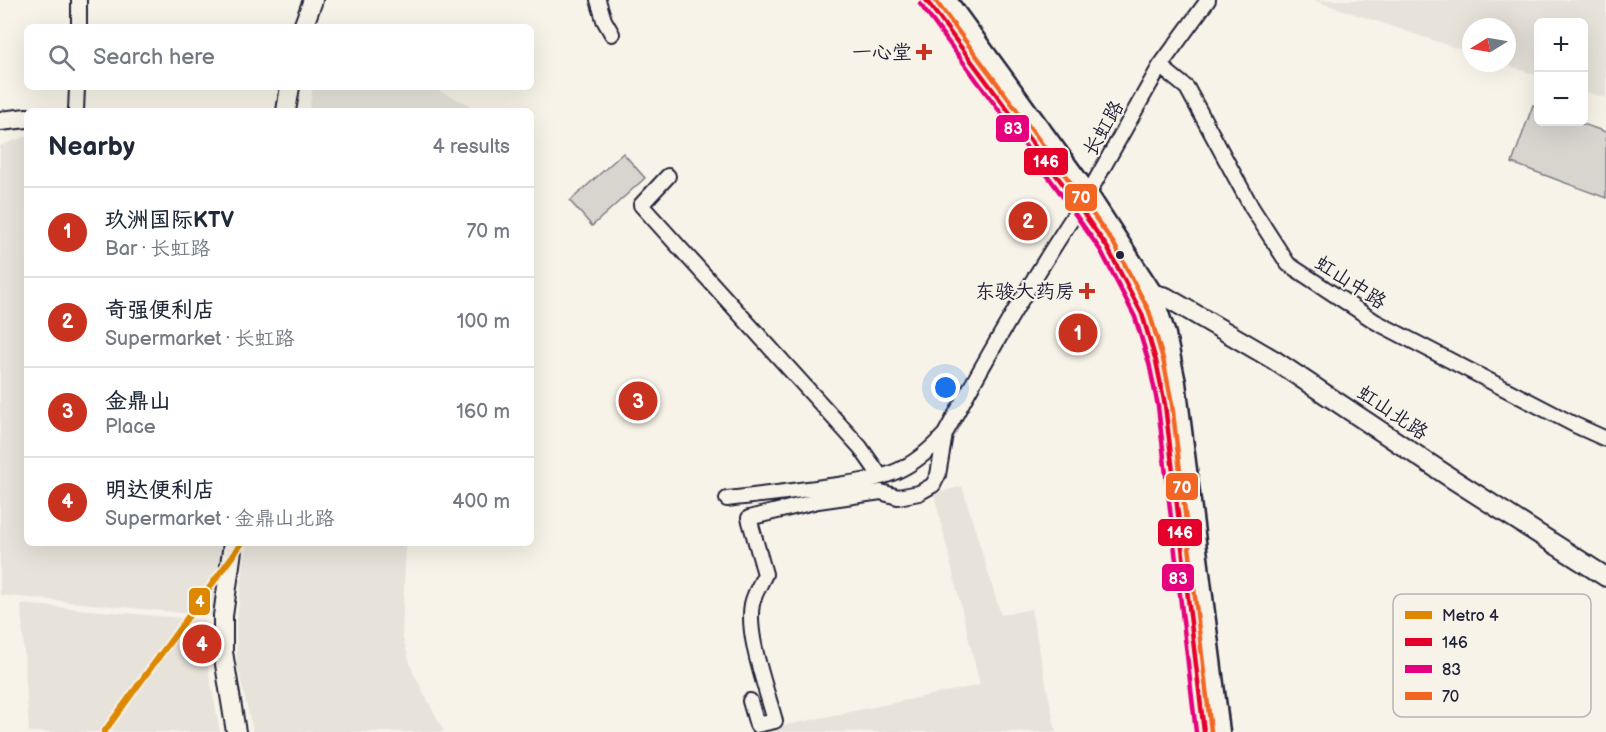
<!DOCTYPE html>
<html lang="en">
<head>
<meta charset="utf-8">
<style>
	body { margin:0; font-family:"Balsamiq Sans","LXGW WenKai TC",sans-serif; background:#f6f6f7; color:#1f2937 }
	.controls { position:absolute; right:18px; top:18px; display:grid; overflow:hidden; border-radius:9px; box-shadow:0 6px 24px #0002 }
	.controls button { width:54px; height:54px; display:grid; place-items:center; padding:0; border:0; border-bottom:2px solid #e0e1e3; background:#fff; color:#1f2937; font:30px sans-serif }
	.compass { position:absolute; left:1462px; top:18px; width:54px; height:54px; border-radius:50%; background:#fff; box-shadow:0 6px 24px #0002; rotate:259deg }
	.you { position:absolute; left:946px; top:388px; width:21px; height:21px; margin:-15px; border:4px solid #fff; border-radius:50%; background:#1a73e8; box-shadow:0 0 0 9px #1a73e833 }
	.badge { display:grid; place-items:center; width:39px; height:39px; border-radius:50%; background:#c8321e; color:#fff; font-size:20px; font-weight:700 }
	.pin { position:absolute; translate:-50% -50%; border:3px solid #fff; box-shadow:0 2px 6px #0006 }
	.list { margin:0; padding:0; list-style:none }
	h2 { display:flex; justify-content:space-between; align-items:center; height:78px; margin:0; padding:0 24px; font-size:26px }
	h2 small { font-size:20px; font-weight:400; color:#747a83 }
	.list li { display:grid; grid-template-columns:39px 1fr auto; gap:18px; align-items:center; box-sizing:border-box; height:90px; padding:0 24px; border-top:2px solid #e0e1e3 }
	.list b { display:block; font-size:22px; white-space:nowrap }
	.list p { margin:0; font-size:20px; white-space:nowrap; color:#747a83 }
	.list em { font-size:20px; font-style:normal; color:#747a83 }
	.icon { flex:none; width:33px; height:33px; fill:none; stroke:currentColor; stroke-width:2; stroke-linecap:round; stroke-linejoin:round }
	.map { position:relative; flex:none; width:1606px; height:732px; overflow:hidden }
	.search { position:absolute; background:#fff; box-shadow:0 6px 24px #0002; left:24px; top:24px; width:510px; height:66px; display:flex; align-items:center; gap:15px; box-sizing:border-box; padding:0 21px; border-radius:9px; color:#747a83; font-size:22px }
	.panel { position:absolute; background:#fff; box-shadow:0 6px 24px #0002; left:24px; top:108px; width:510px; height:438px; border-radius:9px }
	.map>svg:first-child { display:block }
	.built { fill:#e7e3db }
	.green { fill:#d8d5cf; stroke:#7d7c85; stroke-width:1.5 }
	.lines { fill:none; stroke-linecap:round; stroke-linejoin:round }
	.minor-casing { stroke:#22223b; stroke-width:18 }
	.tertiary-casing { stroke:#22223b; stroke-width:22 }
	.primary-casing { stroke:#22223b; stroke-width:27 }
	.minor { stroke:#f7f3e8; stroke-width:14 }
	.tertiary { stroke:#f7f3e8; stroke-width:18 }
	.primary { stroke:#f7f3e8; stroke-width:22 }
	.bus-1-casing { stroke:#f7f3e8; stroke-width:9 }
	.bus-2-casing { stroke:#f7f3e8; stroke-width:9 }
	.bus-3-casing { stroke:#f7f3e8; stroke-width:9 }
	.bus-1 { stroke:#e4002b; stroke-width:4.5 }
	.bus-2 { stroke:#e5007d; stroke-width:4.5 }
	.bus-3 { stroke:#f26522; stroke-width:4.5 }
	.metro-1-casing { stroke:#f7f3e8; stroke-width:10 }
	.metro-1 { stroke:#d80; stroke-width:6 }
	.poi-dot { fill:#c8321e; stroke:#f7f3e8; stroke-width:2 }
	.bus-dot { fill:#22223b; stroke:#f7f3e8; stroke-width:2 }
	.labels { text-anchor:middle; stroke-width:4.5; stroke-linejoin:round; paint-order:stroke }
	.poi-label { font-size:20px; fill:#22223b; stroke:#f7f3e8; text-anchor:end }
	.street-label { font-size:20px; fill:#22223b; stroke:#f7f3e8 }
	.key { fill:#f7f3e8; stroke:#b7b4b4; stroke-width:1.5 }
	.key-label { font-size:16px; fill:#22223b }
	.line-badge { stroke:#f7f3e8; stroke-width:2 }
	.badge-label { font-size:16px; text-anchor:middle; font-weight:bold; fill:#fff }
</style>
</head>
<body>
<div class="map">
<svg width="1606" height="732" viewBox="0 0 1606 732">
	<rect width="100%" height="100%" fill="#f7f3e8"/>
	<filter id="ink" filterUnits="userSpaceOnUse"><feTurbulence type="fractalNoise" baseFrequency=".0167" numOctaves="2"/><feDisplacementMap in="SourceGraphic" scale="12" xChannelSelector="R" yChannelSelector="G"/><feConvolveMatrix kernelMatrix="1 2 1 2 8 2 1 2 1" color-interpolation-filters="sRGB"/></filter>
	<g filter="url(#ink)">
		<path class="built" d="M1313,0H1606V98L1584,91V22H1538V76L1501,63H1507V27H1471V53Z
			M313,87H430L468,104L475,111H309Z
			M27,136V543H221L213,616L0,595V146Z
			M962,486L1001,615L1031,609L1056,732H753L980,685L934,494Z
			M246,543H406L402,635L412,670L444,732H253L237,664L236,628Z
			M21,604L204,620L206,657L220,732H29Z"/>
		<path class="green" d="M1533,105L1538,107V122H1577L1606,132V198L1512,163Z
			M623,153L645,178L592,226L570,201Z"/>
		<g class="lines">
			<defs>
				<path id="minor" d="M598,0L604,20L612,34
					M79,27V0
					M1160,66L1187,88L1252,208L1288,264L1376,322L1575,425L1606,439
					M76,111L77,87
					M668,176L641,205L860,447L881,477
					M727,499C764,495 801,490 838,485C858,482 879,479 897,471C915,463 932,448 945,434C989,353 1035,273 1087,196L1160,66L1208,0
					M750,701L757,725L775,721C767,690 746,636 752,604C754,594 761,583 765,574L749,518L818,501L881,492L898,497L919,493L933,485L938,475L945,434"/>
				<path id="tertiary" d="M303,27L313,0
					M286,111L290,87
					M0,121L27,118
					M1150,293L1166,297L1274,360L1451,478L1606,577
					M233,543L223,616V652L236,732"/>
				<path id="primary" d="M944,0L1087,196L1150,293L1164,335L1174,383L1218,732"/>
			</defs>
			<use href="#minor" class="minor-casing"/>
			<use href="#tertiary" class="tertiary-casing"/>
			<use href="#primary" class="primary-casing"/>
			<use href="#minor" class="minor"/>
			<use href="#tertiary" class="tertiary"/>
			<use href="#primary" class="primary"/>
			<defs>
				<path id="bus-1" d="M926,0L1062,183L1107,247L1142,314L1156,361L1165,405L1204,732"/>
				<path id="bus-2" d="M920,4L1056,187L1101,251L1135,317L1149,363L1158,406L1196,732"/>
				<path id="bus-3" d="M935,0L1068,179L1114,244L1149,311L1163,359L1172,404L1211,731"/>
			</defs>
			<use href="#bus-1" class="bus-1-casing"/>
			<use href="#bus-2" class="bus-2-casing"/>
			<use href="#bus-3" class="bus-3-casing"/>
			<use href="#bus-1" class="bus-1"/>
			<use href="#bus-2" class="bus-2"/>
			<use href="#bus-3" class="bus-3"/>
			<defs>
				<path id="metro-1" d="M104,732L242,543"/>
			</defs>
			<use href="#metro-1" class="metro-1-casing"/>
			<use href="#metro-1" class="metro-1"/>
		</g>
	</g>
	<g class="poi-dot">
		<path d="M921 43h6v6h6v6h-6v6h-6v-6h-6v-6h6z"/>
		<path d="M1084 282h6v6h6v6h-6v6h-6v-6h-6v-6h6z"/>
	</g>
	<circle class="bus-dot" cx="1120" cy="255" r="5"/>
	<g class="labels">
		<g class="poi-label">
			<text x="912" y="59">一心堂</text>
			<text x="1075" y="298">东骏大药房</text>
		</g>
		<g class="street-label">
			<text transform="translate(1103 128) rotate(-60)" y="7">长虹路</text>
			<text transform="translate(1351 282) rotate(33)" y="7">虹山中路</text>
			<text transform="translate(1393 412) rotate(34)" y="7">虹山北路</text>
		</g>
	</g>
	<rect x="1393" y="594" width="198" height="123" rx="9" class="key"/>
	<rect x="1405" y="611" width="27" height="8" fill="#d80"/>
	<rect x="1405" y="638" width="27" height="8" fill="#e4002b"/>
	<rect x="1405" y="665" width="27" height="8" fill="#e5007d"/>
	<rect x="1405" y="692" width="27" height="8" fill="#f26522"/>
	<g class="key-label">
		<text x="1442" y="621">Metro 4</text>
		<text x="1442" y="648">146</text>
		<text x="1442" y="675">83</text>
		<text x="1442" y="702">70</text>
	</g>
	<g class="line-badge">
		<rect x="995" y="114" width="35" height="29" rx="6" fill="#e5007d"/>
		<rect x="1023" y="147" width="46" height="29" rx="6" fill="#e4002b"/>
		<rect x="1064" y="183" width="34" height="29" rx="6" fill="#f26522"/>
		<rect x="1165" y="472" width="34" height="29" rx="6" fill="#f26522"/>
		<rect x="1157" y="518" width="46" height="29" rx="6" fill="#e4002b"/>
		<rect x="1161" y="563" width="34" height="29" rx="6" fill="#e5007d"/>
		<rect x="188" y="587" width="23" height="29" rx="6" fill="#d80"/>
	</g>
	<g class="badge-label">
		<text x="1013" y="134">83</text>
		<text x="1046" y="167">146</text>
		<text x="1081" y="203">70</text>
		<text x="1182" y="493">70</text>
		<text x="1180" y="538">146</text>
		<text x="1178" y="584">83</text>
		<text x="200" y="607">4</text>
	</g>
</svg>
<div class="controls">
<button>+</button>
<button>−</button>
</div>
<svg class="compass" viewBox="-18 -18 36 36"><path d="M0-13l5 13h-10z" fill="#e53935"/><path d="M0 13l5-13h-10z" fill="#747a83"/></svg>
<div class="you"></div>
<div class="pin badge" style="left:1078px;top:333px">1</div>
<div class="pin badge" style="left:1028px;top:221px">2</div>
<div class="pin badge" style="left:638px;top:401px">3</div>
<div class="pin badge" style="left:202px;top:644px">4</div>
<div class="search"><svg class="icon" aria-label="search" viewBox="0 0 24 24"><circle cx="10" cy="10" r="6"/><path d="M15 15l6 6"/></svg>Search here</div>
<section class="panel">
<h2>Nearby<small>4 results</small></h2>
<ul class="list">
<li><span class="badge">1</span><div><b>玖洲国际KTV</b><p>Bar · 长虹路</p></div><em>70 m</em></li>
<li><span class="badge">2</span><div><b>奇强便利店</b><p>Supermarket · 长虹路</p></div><em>100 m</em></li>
<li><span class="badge">3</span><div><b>金鼎山</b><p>Place</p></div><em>160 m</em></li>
<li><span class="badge">4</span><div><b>明达便利店</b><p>Supermarket · 金鼎山北路</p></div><em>400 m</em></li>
</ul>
</section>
</div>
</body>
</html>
